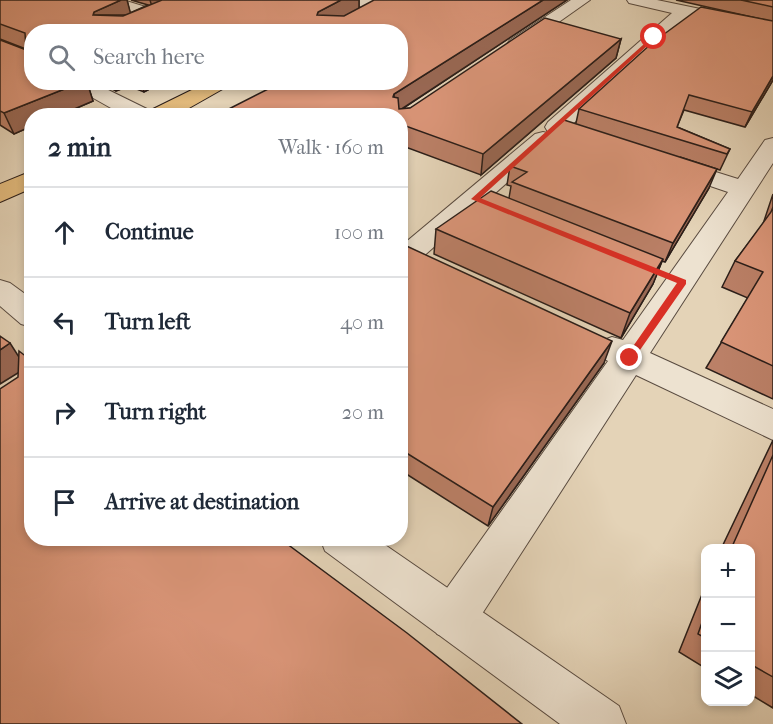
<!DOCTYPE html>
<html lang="en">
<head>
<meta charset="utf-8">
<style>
	body { margin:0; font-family:"IM FELL French Canon",serif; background:#f2f2f3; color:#1f2937 }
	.controls { position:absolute; right:18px; bottom:18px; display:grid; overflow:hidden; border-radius:12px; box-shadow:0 3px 9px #0003 }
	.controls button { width:54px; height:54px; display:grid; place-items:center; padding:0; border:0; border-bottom:2px solid #e0e1e3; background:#fff; color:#1f2937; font:30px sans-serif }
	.stop { position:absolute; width:18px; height:18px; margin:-14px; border:4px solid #d93025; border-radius:50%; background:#fff }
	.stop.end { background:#d93025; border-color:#fff; box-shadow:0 2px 6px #0008 }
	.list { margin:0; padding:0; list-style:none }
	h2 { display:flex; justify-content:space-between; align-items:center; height:78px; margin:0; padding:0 24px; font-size:26px }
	h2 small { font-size:20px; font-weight:400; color:#747a83 }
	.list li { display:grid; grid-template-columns:39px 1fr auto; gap:18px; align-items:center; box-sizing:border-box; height:90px; padding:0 24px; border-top:2px solid #e0e1e3 }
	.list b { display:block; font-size:22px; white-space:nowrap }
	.list em { font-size:20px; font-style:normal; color:#747a83 }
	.icon { flex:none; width:33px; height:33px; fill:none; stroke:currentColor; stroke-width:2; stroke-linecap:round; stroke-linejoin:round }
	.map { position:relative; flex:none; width:773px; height:724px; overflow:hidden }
	.search { position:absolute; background:#fff; box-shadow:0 3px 9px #0003; left:24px; top:24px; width:384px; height:66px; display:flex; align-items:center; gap:15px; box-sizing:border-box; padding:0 21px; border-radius:24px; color:#747a83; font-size:22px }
	.panel { position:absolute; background:#fff; box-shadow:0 3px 9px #0003; left:24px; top:108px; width:384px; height:438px; border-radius:24px }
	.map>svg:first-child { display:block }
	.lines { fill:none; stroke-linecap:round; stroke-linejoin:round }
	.minor-casing { stroke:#594b40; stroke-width:2 }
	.tertiary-casing { stroke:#594b40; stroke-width:2 }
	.trunk-casing { stroke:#2b1e19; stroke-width:2 }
	.minor { fill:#ede2d0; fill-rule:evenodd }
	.tertiary { fill:#ede2d0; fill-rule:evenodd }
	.trunk { fill:#e2ba7c; fill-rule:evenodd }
	.wall { fill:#bb8067; stroke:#2b1e19; stroke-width:1.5 }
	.shaded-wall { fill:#996854; stroke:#2b1e19; stroke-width:1.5 }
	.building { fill:#da9578; stroke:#2b1e19; stroke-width:1.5 }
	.route { fill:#d93025 }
</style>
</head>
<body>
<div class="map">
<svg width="773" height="724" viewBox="0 0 773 724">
	<rect width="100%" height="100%" fill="#e4d3b7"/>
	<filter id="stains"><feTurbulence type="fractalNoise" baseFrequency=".00333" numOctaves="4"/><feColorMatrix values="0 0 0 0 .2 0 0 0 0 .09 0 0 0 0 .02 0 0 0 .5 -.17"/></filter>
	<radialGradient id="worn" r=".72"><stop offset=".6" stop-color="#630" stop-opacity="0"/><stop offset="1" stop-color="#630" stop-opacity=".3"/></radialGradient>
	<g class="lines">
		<defs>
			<path id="minor" d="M99,0H123L159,11L161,15L153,20L101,3Z
				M345,0H372L385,3L387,7L379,12L347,3Z
				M571,0H590L522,48H510L507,44L510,40Z
				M627,0H657L773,24V34L689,17L564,132H548L545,127L548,122L672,13L629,3Z
				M65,82H92L151,111L153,116H125Z
				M543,132L551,134L554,139L551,144L418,261L408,264L400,262V247L535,134Z
				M773,138V163L650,353L773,409V440L636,375L469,634L453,640L437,634L431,618L437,602L608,361L601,357L596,349L601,341L612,337L623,340L728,192L663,170L659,165L663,160L671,158L738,179L765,140Z"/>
			<path id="tertiary" d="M0,280L10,283L32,299V327L21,324L0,306Z
				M320,538H375L619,706L626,724H560L325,551Z"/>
			<path id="trunk" d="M208,82H235L175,116H147L149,111Z
				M32,171V188L0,202V184Z"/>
		</defs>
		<use href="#minor" class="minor-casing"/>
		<use href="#tertiary" class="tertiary-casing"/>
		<use href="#trunk" class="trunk-casing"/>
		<use href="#minor" class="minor"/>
		<use href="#tertiary" class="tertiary"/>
		<use href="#trunk" class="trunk"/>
	</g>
	<path class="wall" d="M0,0H127L130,13L148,5L131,0H359V8L567,0L402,109L410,108L621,39L616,58L481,175L400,145V116H215L400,32H32V82H87L93,101L58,116H32V126L14,134L0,125V40L26,50V49L0,39Z
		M676,0H773V80L745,127L684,110L677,127L730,149L720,170L680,157L709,188L665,262L662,261L653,284L621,338L434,254L436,229L509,198L511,186L507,185L510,166L576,123L579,109L761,19Z
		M98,82H163L144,92L129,86L116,91Z
		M773,194V399L706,368L748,298L722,287L735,261L763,224Z
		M400,243L604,363L488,526L400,470Z
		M773,440V708L750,694V549H721Z
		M705,587V668L679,652Z"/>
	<path class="shaded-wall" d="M121,0H127L131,15H93L94,12Z
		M150,0H169L152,7Z
		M341,0H359V9L319,30L317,15L318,12Z
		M543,0H567L394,114V94Z
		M621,39L616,58L481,175L483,154Z
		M773,76V80L745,127L752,112Z
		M82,82H87L93,101L58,116H32V126L14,134L4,113Z
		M113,82H128L129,86L116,91Z
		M141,82H163L144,92Z
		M717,169L709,188L665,262L673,243Z
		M663,259L653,284L621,338L630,313Z
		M612,341L604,363L488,526L493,507Z
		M10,343L26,368L0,384V350Z"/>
	<path class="building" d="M0,0H121L94,12L93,15L123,16L162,0H341L318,12L317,15L344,16L374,0H543L394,94L393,97L398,98L399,109L410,108L545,18L621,39L483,154L400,124V116H375L372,115L371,116H215L282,82H400V32H231L228,31L226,32H32V82H82L4,113L0,111V40L26,50L25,33L0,24Z
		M741,0H773V7Z
		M701,7L773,21V76L752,112L689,95L677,127L730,149L727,154L579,109L652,43Z
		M564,120L717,169L673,243L512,182L527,172L510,166Z
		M491,191L663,259L630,313L436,229Z
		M773,207V366L721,342L763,272L735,261L771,212Z
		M400,243L612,341L493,507L400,449Z
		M0,336L10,343L0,350Z
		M19,351L32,361V538H279L407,633L522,724H0V389L18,377Z
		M773,455V677L750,664V549H731Z
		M705,614V638L698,634Z"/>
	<path class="route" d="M653,36L657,37L480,198L686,280V284L633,360H627V355L677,283L471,199Z"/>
	<rect width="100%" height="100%" filter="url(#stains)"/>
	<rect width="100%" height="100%" fill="url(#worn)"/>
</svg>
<div class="controls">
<button>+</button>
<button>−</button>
<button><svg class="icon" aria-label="layers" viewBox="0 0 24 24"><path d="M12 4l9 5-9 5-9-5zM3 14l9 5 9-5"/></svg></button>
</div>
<div class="stop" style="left:654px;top:37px"></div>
<div class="stop end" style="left:630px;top:358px"></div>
<div class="search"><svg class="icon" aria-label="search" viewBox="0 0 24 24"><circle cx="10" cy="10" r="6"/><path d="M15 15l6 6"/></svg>Search here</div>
<section class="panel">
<h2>2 min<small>Walk · 160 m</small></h2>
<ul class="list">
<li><svg class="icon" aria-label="ahead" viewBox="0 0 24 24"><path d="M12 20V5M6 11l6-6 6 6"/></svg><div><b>Continue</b></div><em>100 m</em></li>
<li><svg class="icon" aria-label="left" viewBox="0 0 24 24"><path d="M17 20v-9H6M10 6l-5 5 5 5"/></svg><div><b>Turn left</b></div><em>40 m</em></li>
<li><svg class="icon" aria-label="right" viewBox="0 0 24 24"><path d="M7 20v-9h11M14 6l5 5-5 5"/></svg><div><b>Turn right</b></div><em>20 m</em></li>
<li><svg class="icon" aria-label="arrive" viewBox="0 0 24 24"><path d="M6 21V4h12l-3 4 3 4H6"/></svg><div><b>Arrive at destination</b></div></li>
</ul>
</section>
</div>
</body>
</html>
